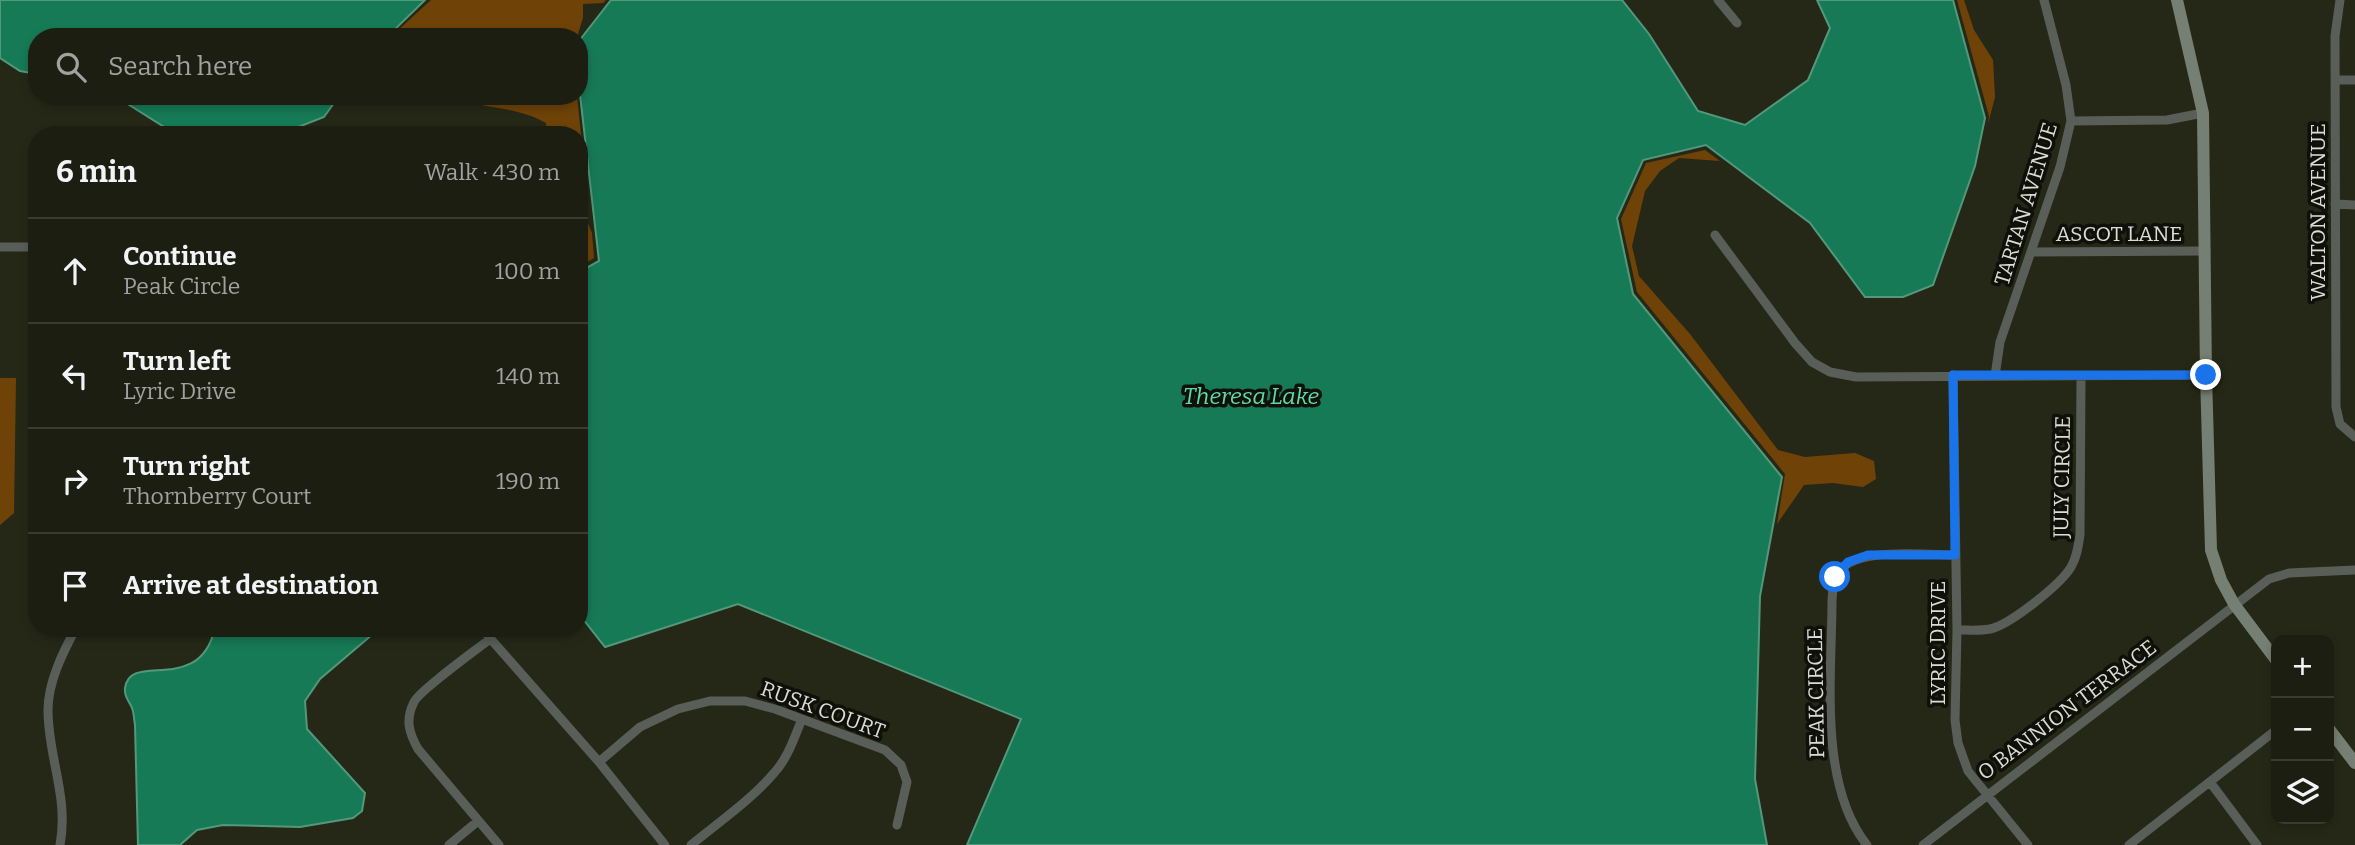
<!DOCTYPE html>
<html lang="en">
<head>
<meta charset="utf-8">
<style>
	body { margin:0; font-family:Bitter,serif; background:#292b1f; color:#f1f3f6 }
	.controls { position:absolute; right:21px; bottom:21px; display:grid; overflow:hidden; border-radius:14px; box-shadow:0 4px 10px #0003 }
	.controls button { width:63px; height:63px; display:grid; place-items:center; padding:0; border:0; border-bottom:2px solid #3a3c31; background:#1c1e11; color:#f1f3f6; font:35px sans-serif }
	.stop { position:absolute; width:21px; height:21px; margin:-16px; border:5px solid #1a73e8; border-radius:50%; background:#fff }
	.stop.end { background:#1a73e8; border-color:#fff; box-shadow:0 2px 7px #0008 }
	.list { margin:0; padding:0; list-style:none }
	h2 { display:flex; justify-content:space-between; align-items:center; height:91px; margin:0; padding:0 28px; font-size:30px }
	h2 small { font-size:23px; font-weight:400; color:#a0a29f }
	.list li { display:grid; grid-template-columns:46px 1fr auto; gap:21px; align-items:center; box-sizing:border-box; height:105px; padding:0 28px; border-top:2px solid #3a3c31 }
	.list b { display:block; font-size:26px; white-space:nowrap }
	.list p { margin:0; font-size:23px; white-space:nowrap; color:#a0a29f }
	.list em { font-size:23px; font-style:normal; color:#a0a29f }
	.icon { flex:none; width:38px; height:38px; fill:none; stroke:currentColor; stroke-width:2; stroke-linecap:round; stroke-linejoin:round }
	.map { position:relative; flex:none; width:2355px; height:845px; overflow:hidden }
	.search { position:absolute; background:#1c1e11; box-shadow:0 4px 10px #0003; left:28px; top:28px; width:560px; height:77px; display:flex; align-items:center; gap:18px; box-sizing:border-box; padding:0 24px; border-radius:28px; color:#a0a29f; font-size:26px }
	.panel { position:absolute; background:#1c1e11; box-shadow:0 4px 10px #0003; left:28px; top:126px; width:560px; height:511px; border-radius:28px }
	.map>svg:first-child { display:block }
	.green { fill:#6f4308 }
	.water { fill:#177a56; stroke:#52987b; stroke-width:2 }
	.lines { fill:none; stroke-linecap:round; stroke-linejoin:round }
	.street { stroke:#595f58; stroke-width:9 }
	.secondary { stroke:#767f73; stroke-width:12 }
	.route { stroke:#1a73e8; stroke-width:9 }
	.labels { text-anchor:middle; stroke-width:7; stroke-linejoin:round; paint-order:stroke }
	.street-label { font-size:21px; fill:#dbddd2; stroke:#0f1009 }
	.water-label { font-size:23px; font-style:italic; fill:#5fdaa6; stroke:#0f1009 }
</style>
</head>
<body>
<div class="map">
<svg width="2355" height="845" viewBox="0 0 2355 845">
	<rect width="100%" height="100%" fill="#262817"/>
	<path class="green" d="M431,0H606L603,3L583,4V18L577,37H397L396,32Z
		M1957,0H1964L1974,30L1993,60L1995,97L1988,124L1989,116Z
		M452,96H577L586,182L584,184L587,221L592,233L594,258L579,267V135H547L546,123C515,105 482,110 452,96Z
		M1705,150L1720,161L1679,158L1660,171L1645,191L1632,246L1639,276L1690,334L1778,450L1805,457L1855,453L1874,461L1876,479L1863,487L1833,483L1804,485L1777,524L1785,474L1637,292L1621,219L1646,163Z
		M0,378H16L14,513L0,525Z"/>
	<path class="water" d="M0,0H425L387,37H37V74L20,71L0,58Z
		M611,0H1622L1649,34L1698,111L1745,125L1808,80L1830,28L1817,0H1953L1985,118L1975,166L1933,285L1903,297H1865L1810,223L1706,145L1643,160L1617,218L1633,294L1782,477L1760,596L1755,779L1767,845H967L1021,719L738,604L605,647L579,614V272L599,261L579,86V41Z
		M115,96H339L324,117L278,135H177Z
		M215,628H380L320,679L305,701L307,729L365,793L362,811L353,818L300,827L223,825L197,830L180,845H138L135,725C134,720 134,713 132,708C129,701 124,697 125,688C130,650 199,697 215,628Z"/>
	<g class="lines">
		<path class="street" d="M1718,0L1737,23
			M2340,0L2335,36L2336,407L2340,424L2355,437
			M2336,80H2355
			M2071,121L2167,120L2203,113
			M2335,204L2355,205
			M1715,235L1795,343L1812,362L1830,372L1856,377L2206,375
			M0,247H37
			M2031,252L2206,251
			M1953,375L1957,630L1955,720L1958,743L1968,771L2028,845
			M1995,376L2000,342L2060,167L2071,121L2066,85L2044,0
			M481,628L599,762L665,845
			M1957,630C1967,630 1980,631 1990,629C2010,625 2061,584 2071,567C2077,557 2078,547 2080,535L2081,377
			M490,639C476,650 419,691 414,702C405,720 409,733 418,749L499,845
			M599,762L640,727L678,709L710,701H745L775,709L885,750L901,765L907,782L897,825
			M2210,782L2257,845
			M60,845C69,796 48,758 48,710C48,682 63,652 76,628
			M449,845L478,821
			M691,845C719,822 751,800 774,773C788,758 794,738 802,719
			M1867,845C1818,784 1832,675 1832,600C1833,594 1832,584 1835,578C1847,545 1925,555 1955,555
			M1923,845L2269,579L2289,573L2355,570
			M2129,845L2276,730"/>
		<path class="secondary" d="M2177,0L2203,113L2206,375L2211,550L2221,580L2234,604L2276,660
			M2329,729L2355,763"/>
	</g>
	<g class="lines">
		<path class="route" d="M1835,577L1848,562L1868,555H1955L1953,375H2206"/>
	</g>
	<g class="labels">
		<g class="street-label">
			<text transform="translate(2026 204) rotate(-73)" y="7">TARTAN AVENUE</text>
			<text transform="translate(2318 212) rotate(-90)" y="7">WALTON AVENUE</text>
			<text x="2119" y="241">ASCOT LANE</text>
			<text transform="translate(2062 477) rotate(-89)" y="7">JULY CIRCLE</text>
			<text transform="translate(1938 643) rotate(-90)" y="7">LYRIC DRIVE</text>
			<text transform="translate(1816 693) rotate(-91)" y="7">PEAK CIRCLE</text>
			<text transform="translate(823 710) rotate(20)" y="7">RUSK COURT</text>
			<text transform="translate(2067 710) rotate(-37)" y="7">O BANNION TERRACE</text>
		</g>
		<g class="water-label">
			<text x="1251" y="404">Theresa Lake</text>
		</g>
	</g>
</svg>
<div class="controls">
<button>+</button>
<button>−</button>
<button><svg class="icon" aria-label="layers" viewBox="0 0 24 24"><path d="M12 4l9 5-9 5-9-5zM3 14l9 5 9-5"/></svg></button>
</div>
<div class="stop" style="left:1835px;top:577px"></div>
<div class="stop end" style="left:2206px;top:375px"></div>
<div class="search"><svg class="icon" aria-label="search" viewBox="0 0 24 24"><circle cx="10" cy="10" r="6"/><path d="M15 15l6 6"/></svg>Search here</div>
<section class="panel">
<h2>6 min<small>Walk · 430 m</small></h2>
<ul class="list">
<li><svg class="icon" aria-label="ahead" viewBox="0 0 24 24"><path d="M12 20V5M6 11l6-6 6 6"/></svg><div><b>Continue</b><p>Peak Circle</p></div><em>100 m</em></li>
<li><svg class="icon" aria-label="left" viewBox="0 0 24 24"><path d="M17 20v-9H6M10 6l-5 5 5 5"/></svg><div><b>Turn left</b><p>Lyric Drive</p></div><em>140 m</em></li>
<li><svg class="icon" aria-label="right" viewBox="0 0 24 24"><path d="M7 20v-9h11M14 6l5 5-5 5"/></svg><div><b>Turn right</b><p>Thornberry Court</p></div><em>190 m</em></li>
<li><svg class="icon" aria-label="arrive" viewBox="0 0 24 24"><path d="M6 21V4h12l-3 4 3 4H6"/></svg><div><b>Arrive at destination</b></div></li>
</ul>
</section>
</div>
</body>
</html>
